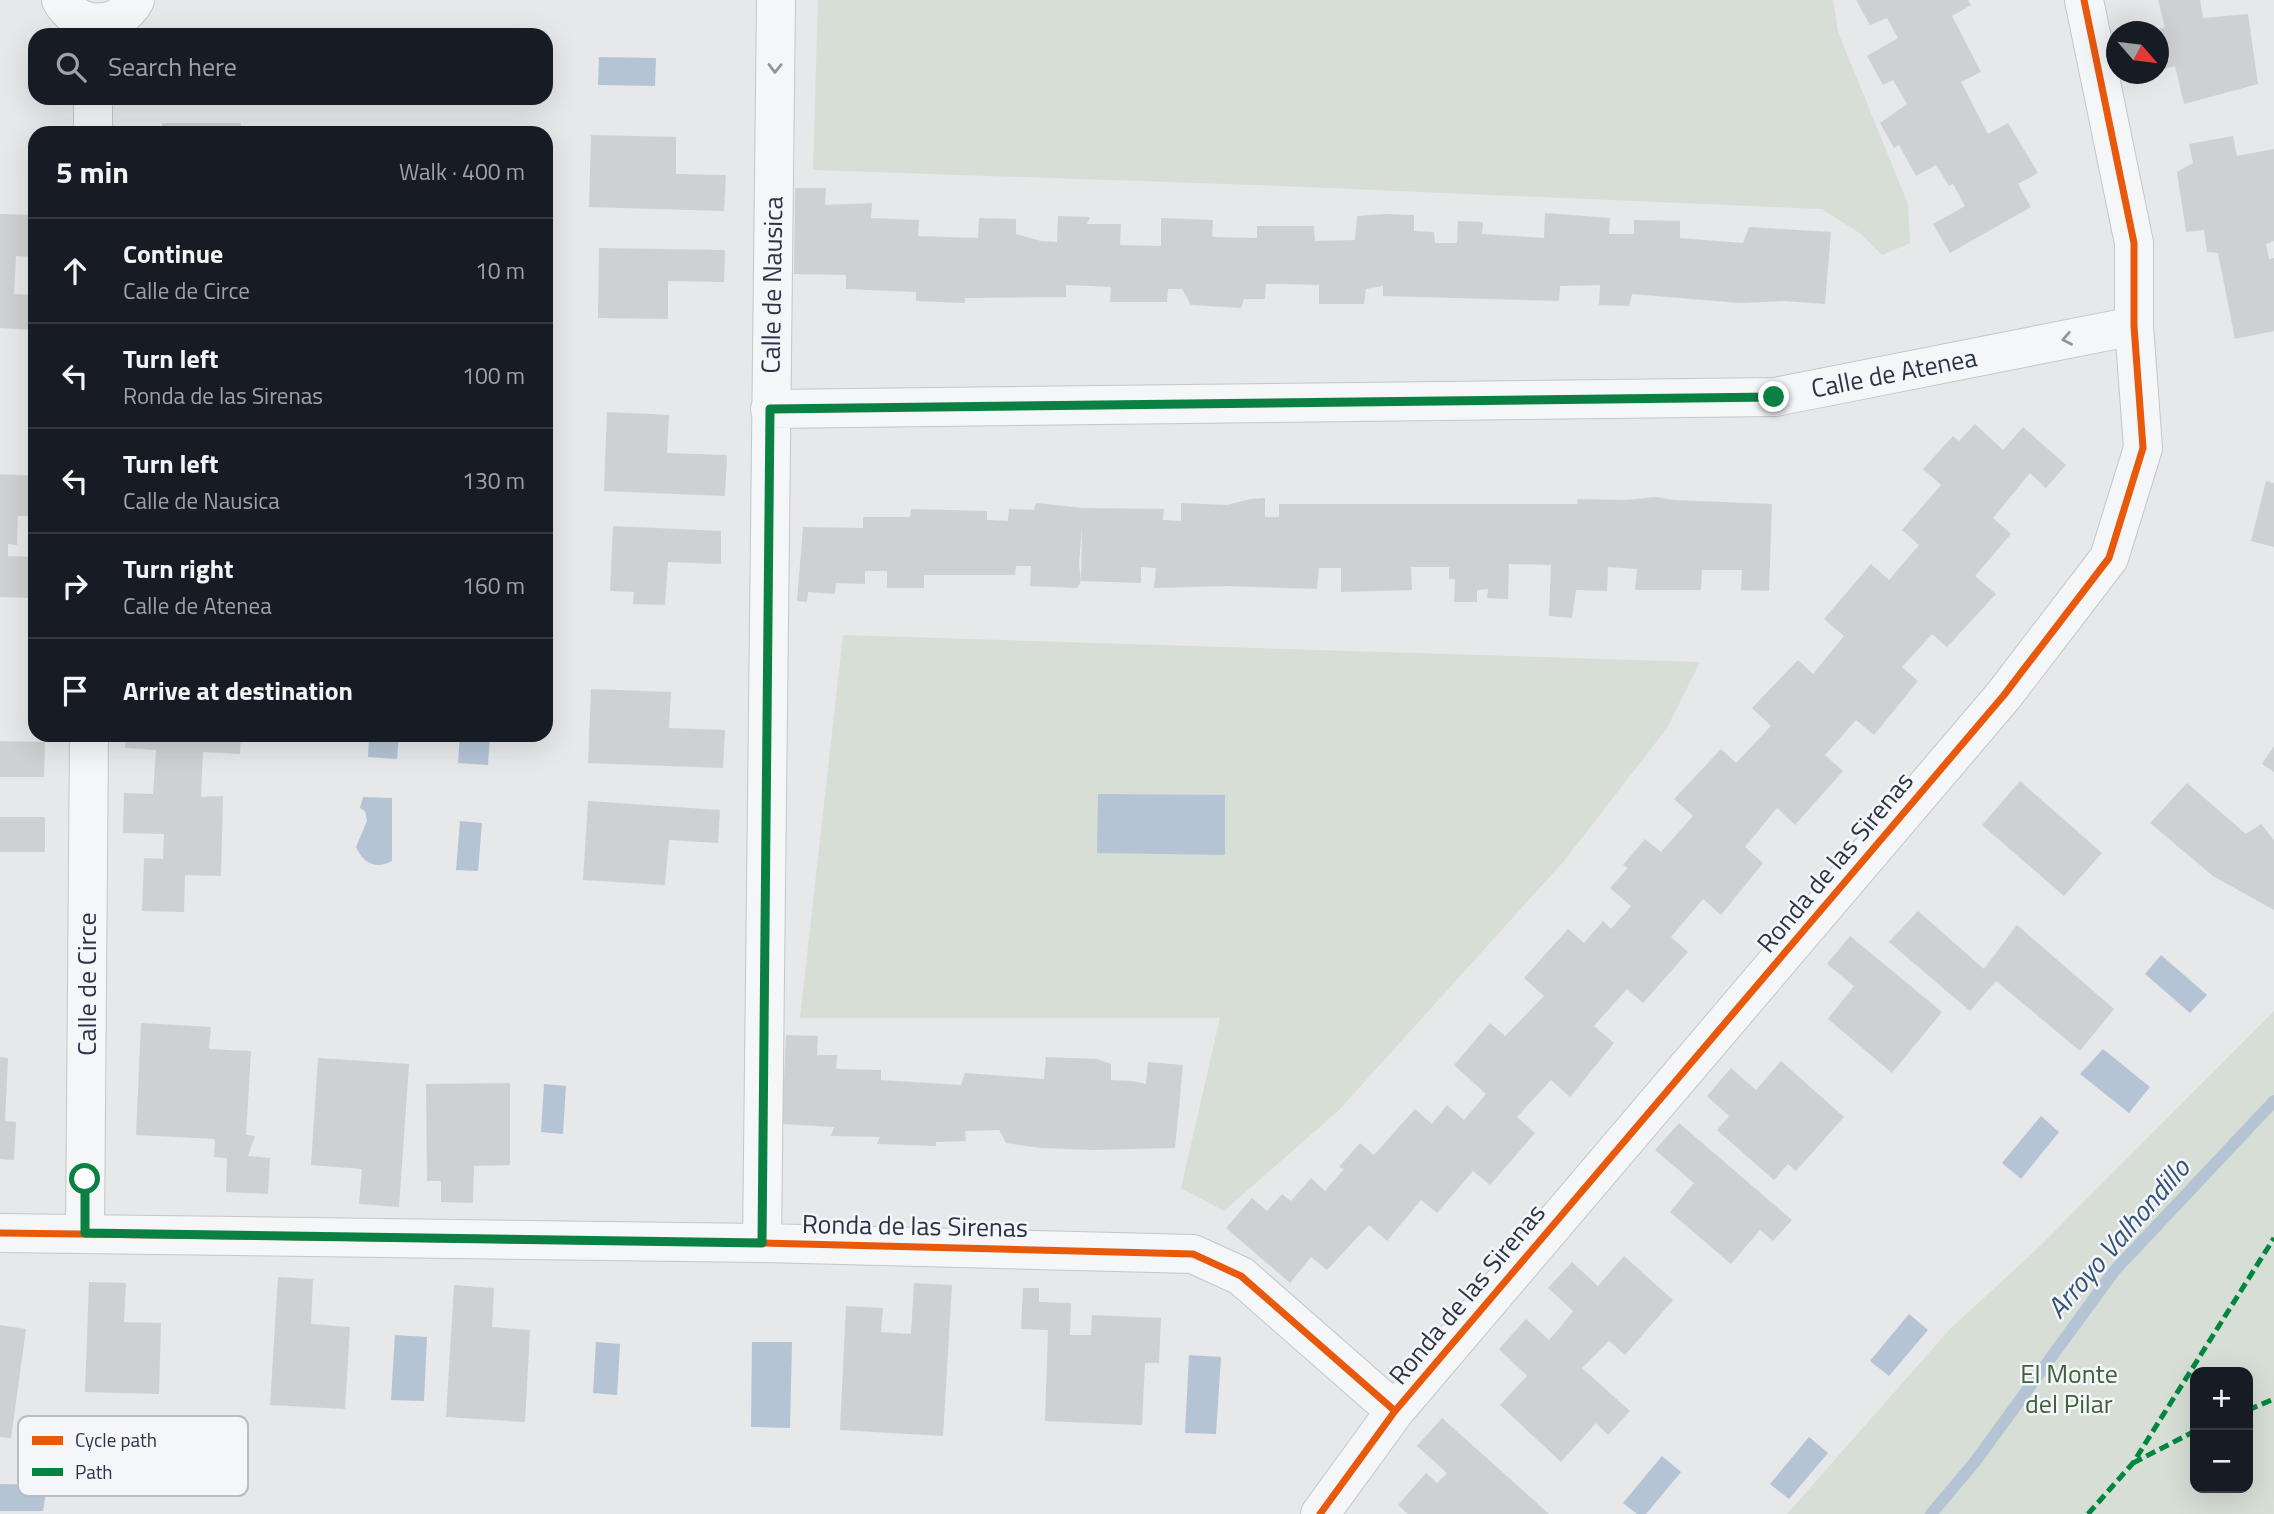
<!DOCTYPE html>
<html lang="en">
<head>
<meta charset="utf-8">
<style>
	body { margin:0; font-family:"Titillium Web",sans-serif; background:#20242c; color:#f1f3f6 }
	.controls { position:absolute; right:21px; bottom:21px; display:grid; overflow:hidden; border-radius:14px; box-shadow:0 7px 28px #0002 }
	.controls button { width:63px; height:63px; display:grid; place-items:center; padding:0; border:0; border-bottom:2px solid #363941; background:#171b24; color:#f1f3f6; font:35px sans-serif }
	.compass { position:absolute; left:2106px; top:21px; width:63px; height:63px; border-radius:50%; background:#171b24; box-shadow:0 7px 28px #0002; rotate:118deg }
	.stop { position:absolute; width:21px; height:21px; margin:-16px; border:5px solid #0b8043; border-radius:50%; background:#fff }
	.stop.end { background:#0b8043; border-color:#fff; box-shadow:0 2px 7px #0008 }
	.list { margin:0; padding:0; list-style:none }
	h2 { display:flex; justify-content:space-between; align-items:center; height:91px; margin:0; padding:0 28px; font-size:30px }
	h2 small { font-size:23px; font-weight:400; color:#9ea1a6 }
	.list li { display:grid; grid-template-columns:46px 1fr auto; gap:21px; align-items:center; box-sizing:border-box; height:105px; padding:0 28px; border-top:2px solid #363941 }
	.list b { display:block; font-size:26px; white-space:nowrap }
	.list p { margin:0; font-size:23px; white-space:nowrap; color:#9ea1a6 }
	.list em { font-size:23px; font-style:normal; color:#9ea1a6 }
	.icon { flex:none; width:38px; height:38px; fill:none; stroke:currentColor; stroke-width:2; stroke-linecap:round; stroke-linejoin:round }
	.map { position:relative; flex:none; width:2274px; height:1514px; overflow:hidden }
	.search { position:absolute; background:#171b24; box-shadow:0 7px 28px #0002; left:28px; top:28px; width:525px; height:77px; display:flex; align-items:center; gap:18px; box-sizing:border-box; padding:0 24px; border-radius:21px; color:#9ea1a6; font-size:26px }
	.panel { position:absolute; background:#171b24; box-shadow:0 7px 28px #0002; left:28px; top:126px; width:525px; height:616px; border-radius:21px }
	.map>svg:first-child { display:block }
	.green { fill:#d6ded6; fill-rule:evenodd }
	.water { fill:#b4c4d5 }
	.lines { fill:none; stroke-linecap:round; stroke-linejoin:round }
	.stream { stroke:#b4c4d5; stroke-width:12 }
	.building { fill:#ced0d3 }
	.street-casing { stroke:#c4c6c8; stroke-width:40 }
	.street { stroke:#f5f6f7; stroke-width:38 }
	.quiet { stroke:#00873e; stroke-width:5; stroke-dasharray:10 5; stroke-linecap:butt }
	.cycleway-casing { stroke:#f4f6f9; stroke-width:11 }
	.cycleway { stroke:#e8590c; stroke-width:7 }
	.oneway { stroke:#90959e }
	.route { stroke:#0b8043; stroke-width:9 }
	.labels { text-anchor:middle; stroke-width:5; stroke-linejoin:round; paint-order:stroke }
	.street-label { font-size:26px; fill:#2b3445; stroke:#f4f6f9 }
	.park-label { font-size:26px; fill:#3f6138; stroke:#f4f6f9 }
	.water-label { font-size:28px; font-style:italic; fill:#34527a; stroke:#f4f6f9 }
	.key { fill:#f4f6f9; stroke:#b8bcc3; stroke-width:2 }
	.key-label { font-size:19px; fill:#2b3445 }
</style>
</head>
<body>
<div class="map">
<svg width="2274" height="1514" viewBox="0 0 2274 1514">
	<rect width="100%" height="100%" fill="#e6e8ea"/>
	<path class="green" d="M818,0H1833L1838,32L1908,204L1910,243L1882,255L1861,234L1822,209L1256,185L813,170Z
		M843,635L1700,662L1667,728L1564,861L1339,1110L1224,1211L1181,1188L1220,1018H800Z
		M2274,1011V1514H1787L1950,1329L2037,1249ZM2195,1372H2248V1488H2195Z"/>
	<path class="water" d="M599,57L656,58L655,86L598,85Z
		M369,735H399L397,759L368,757Z
		M460,735H490L488,765L458,763Z
		M1098,794L1225,795V855L1097,853Z
		M363,797L392,798V861C376,870 363,863 356,847L367,821L365,811L360,808Z
		M460,821L482,823L478,871L456,870Z
		M2161,955L2207,995L2190,1013L2145,974Z
		M2103,1049L2150,1087L2129,1113L2080,1074Z
		M544,1084L566,1086L563,1134L541,1132Z
		M2041,1116L2059,1132L2021,1179L2002,1163Z
		M1909,1314L1928,1330L1889,1376L1870,1361Z
		M395,1335L427,1337L424,1401L391,1400Z
		M596,1342L620,1344L617,1395L593,1393Z
		M752,1342H792L790,1428L751,1427Z
		M1189,1355L1221,1357L1216,1434L1185,1433Z
		M1809,1437L1828,1453L1789,1499L1770,1484Z
		M1662,1456L1681,1472L1646,1514H1637L1623,1503Z
		M0,1484L47,1485L43,1511H0Z"/>
	<g class="lines">
		<path class="stream" d="M1931,1514L1974,1463L2115,1270L2274,1101"/>
	</g>
	<path class="building" d="M1856,0H1968L1971,5L1952,16L1981,72L1961,82L1988,134L2008,123L2038,173L2018,184L2031,207L1950,253L1933,224L1965,206L1953,184L1949,186L1936,165L1916,176L1899,145L1894,148L1880,123L1907,104L1893,80L1883,85L1867,56L1898,38L1887,18L1870,25Z
		M2158,0H2200L2203,18L2248,14L2258,84L2184,104L2175,66L2159,70V32H2149L2165,27Z
		M162,123H241V133H162Z
		M591,135L676,137V174L726,175L724,211L589,207Z
		M2233,136L2237,156L2274,149V241L2266,244L2269,259L2274,258V331L2235,339L2218,253L2207,252L2204,230L2186,232L2177,172L2193,163L2189,144Z
		M795,188H826L825,205L872,203L871,218L919,220L918,236L978,238L979,218L1016,219V234L1041,241L1057,242L1058,216L1090,217L1087,224H1121L1120,245L1161,246V218L1213,220L1212,237L1257,238V226H1314L1315,241L1355,240L1357,216L1385,214L1414,215V231L1434,232L1435,243H1457L1458,221L1483,222L1482,234L1544,238L1545,213L1610,218L1609,234H1634V220L1680,221V238L1743,243L1749,227L1831,232L1825,304L1785,301L1739,303L1632,294L1629,306L1599,305L1600,285L1560,286L1559,301L1383,296V286L1366,289L1364,304H1319V285L1284,284H1266L1265,299H1244L1241,308L1191,305L1182,289H1168L1167,302H1110L1111,287L1066,285V297L965,298V303L916,301V292L846,289V275L794,274Z
		M0,214L35,215V257L16,256L14,294L35,295V330L0,328Z
		M599,248L725,250L724,282L668,281V319L598,318Z
		M607,412L669,415L667,453L727,455L725,496L604,491Z
		M1975,424L2003,450L2023,427L2066,465L2046,488L2030,473L1993,518L2011,534L1975,576L1996,594L1947,647L1932,634L1902,667L1918,681L1874,735L1856,720L1825,755L1843,771L1795,825L1777,808L1745,847L1763,863L1721,915L1703,899L1671,937L1688,952L1643,1003L1627,989L1601,1018L1594,1026L1614,1043L1570,1097L1551,1080L1526,1107L1517,1117L1535,1133L1490,1185L1473,1171L1437,1213L1421,1200L1387,1241L1369,1225L1327,1270L1311,1257L1290,1283L1226,1228L1252,1198L1267,1211L1282,1194L1291,1201L1311,1178L1325,1191L1344,1169L1339,1167L1360,1143L1374,1155L1415,1109L1432,1124L1447,1105L1464,1120L1486,1094L1454,1065L1490,1023L1505,1036L1544,996L1524,978L1568,929L1584,943L1603,921L1611,929L1631,906L1610,888L1628,868L1623,865L1645,839L1661,852L1693,816L1674,799L1721,749L1736,763L1771,726L1752,708L1798,660L1813,674L1844,636L1824,619L1871,564L1889,580L1919,545L1902,530L1941,485L1923,469L1953,436L1959,441Z
		M0,474L35,476V516H18L17,545L8,544V556L35,557V598L0,597Z
		M2266,481L2274,483V547L2251,541Z
		M1655,497L1674,500L1772,504L1769,591L1741,590L1742,570H1702L1701,590H1635L1637,569L1608,567L1607,591L1576,590L1572,618L1549,616L1551,565L1509,564L1508,599L1487,598L1488,589L1477,590V602H1454L1455,579H1449V567H1411L1412,590L1341,592V568H1319L1317,589L1227,586L1154,588L1156,568L1141,567V583L1081,581L1082,526L1079,564L1081,581L1077,588L1030,586L1031,566H1016L1015,575H924V588H887V571H865V584L836,583L835,594L808,592L807,602L797,601L803,527L863,528V517H910L911,509L987,511V520L1008,521L1009,509L1034,510L1036,503L1083,508L1164,509L1163,520L1181,521V503L1227,505L1250,499L1265,498V517H1279V504H1578L1577,499L1626,500Z
		M613,526L721,531V564L668,562L665,605L633,604L634,592L610,591Z
		M591,689L671,692L669,728L725,730L723,768L588,763Z
		M126,735H241L240,754L203,752L201,797L223,796L221,876L185,875L184,912L142,911L144,858L163,859L164,834L123,833L124,793L153,794L156,750L125,748Z
		M0,741L45,742L44,777H0Z
		M2274,746V772L2262,764Z
		M2020,781L2102,853L2064,896L1982,825Z
		M2187,783L2246,834L2261,824L2274,840V910L2213,876L2150,823Z
		M588,801L720,810L718,843L669,840L665,885L583,880Z
		M0,817H45V852H0Z
		M1918,911L1984,969L2017,925L2114,1009L2080,1051L1996,981L1970,1011L1889,942Z
		M1850,936L1942,1012L1892,1073L1828,1019L1854,986L1827,964Z
		M141,1023L211,1027L209,1049L251,1051L246,1135L255,1136L248,1156L270,1158L268,1194L226,1192L227,1158L214,1157L215,1139L136,1135Z
		M786,1035L818,1036L817,1055H837L836,1069L881,1070V1080L961,1085L965,1073L1044,1079L1046,1057L1097,1059L1111,1064V1080L1132,1081L1146,1084L1148,1062L1183,1065L1175,1148L1092,1150L1041,1148L1006,1143L999,1130L965,1131L966,1141L936,1142V1146L877,1144L880,1137L831,1136L834,1127L782,1124Z
		M0,1057L8,1058L5,1121L16,1122L14,1160L0,1159Z
		M318,1058L409,1064L399,1207L359,1204L362,1169L311,1165Z
		M1781,1061L1844,1117L1796,1171L1788,1164L1774,1180L1717,1130L1729,1116L1707,1096L1731,1068L1756,1090Z
		M510,1083V1165L474,1166L473,1203L441,1202V1181H427L426,1084Z
		M1679,1123L1792,1220L1773,1241L1760,1230L1731,1264L1670,1212L1694,1183L1655,1150Z
		M1624,1256L1673,1300L1625,1355L1609,1341L1582,1368L1630,1411L1608,1435L1596,1423L1561,1462L1500,1405L1527,1376L1499,1349L1526,1319L1549,1340L1562,1325L1573,1311L1548,1288L1572,1262L1598,1286Z
		M278,1277L313,1279L311,1324L350,1327L345,1409L270,1405Z
		M89,1282L126,1283L124,1322L161,1323L159,1394L85,1392Z
		M914,1283L952,1285L943,1436L840,1430L846,1306L883,1308L881,1332L911,1334Z
		M454,1285L494,1288L492,1327L530,1330L525,1422L446,1417Z
		M1023,1288H1039V1302L1071,1303L1070,1335H1091L1092,1315L1161,1318L1159,1363H1145L1142,1425L1045,1421L1048,1330L1021,1329Z
		M0,1325L26,1329L11,1438L0,1437Z
		M1442,1418L1549,1514H1408L1398,1505L1426,1473L1437,1483L1447,1473L1417,1446Z"/>
	<g class="lines">
		<defs>
			<path id="street" d="M61,0C77,30 119,30 135,0
				M93,98V133
				M770,409L1775,397L2134,326
				M0,1233L762,1243L1193,1254L1241,1276L1395,1411
				M85,1233L89,735
				M762,1243L776,0
				M1320,1514L1395,1411L2004,695L2109,558L2143,448L2134,326V243L2084,0"/>
		</defs>
		<use href="#street" class="street-casing"/>
		<use href="#street" class="street"/>
		<path class="quiet" d="M2248,1410L2274,1399
			M2133,1463L2195,1431
			M2088,1514L2133,1463L2274,1238"/>
		<defs>
			<path id="cycleway" d="M0,1233L762,1243L1193,1254L1241,1276L1395,1411
				M1320,1514L1395,1411L2004,695L2109,558L2143,448L2134,326V243L2084,0"/>
		</defs>
		<use href="#cycleway" class="cycleway-casing"/>
		<use href="#cycleway" class="cycleway"/>
	</g>
	<defs><path id="oneway-chevron" d="M-2-3.5L2.5 0L-2 3.5" fill="none" stroke-width="1.6" stroke-linecap="round" stroke-linejoin="round" transform="scale(1.75)"/></defs>
	<g class="oneway">
		<use href="#oneway-chevron" transform="translate(775 68) rotate(91)"/>
		<use href="#oneway-chevron" transform="translate(2067 339) rotate(169)"/>
	</g>
	<g class="lines">
		<path class="route" d="M85,1179V1233L762,1243L770,409L1774,397"/>
	</g>
	<g class="labels">
		<g class="street-label">
			<text transform="translate(772 285) rotate(-89)" y="9">Calle de Nausica</text>
			<text transform="translate(1894 373) rotate(-11)" y="9">Calle de Atenea</text>
			<text transform="translate(1835 862) rotate(-50)" y="9">Ronda de las Sirenas</text>
			<text transform="translate(87 984) rotate(-90)" y="9">Calle de Circe</text>
			<text transform="translate(915 1226) rotate(1)" y="9">Ronda de las Sirenas</text>
			<text transform="translate(1467 1294) rotate(-50)" y="9">Ronda de las Sirenas</text>
		</g>
		<g class="park-label">
			<text x="2069" y="1383">El Monte<tspan x="2069" dy="30">del Pilar</tspan></text>
		</g>
		<g class="water-label">
			<text transform="translate(2118 1238) rotate(-49)" y="10">Arroyo Valhondillo</text>
		</g>
	</g>
	<rect x="18" y="1416" width="230" height="80" rx="10" class="key"/>
	<rect x="32" y="1436" width="31" height="9" fill="#e8590c"/>
	<rect x="32" y="1468" width="31" height="8" fill="#00873e"/>
	<g class="key-label">
		<text x="75" y="1447">Cycle path</text>
		<text x="75" y="1479">Path</text>
	</g>
</svg>
<div class="controls">
<button>+</button>
<button>−</button>
</div>
<svg class="compass" viewBox="-18 -18 36 36"><path d="M0-13l5 13h-10z" fill="#e53935"/><path d="M0 13l5-13h-10z" fill="#9ea1a6"/></svg>
<div class="stop" style="left:85px;top:1179px"></div>
<div class="stop end" style="left:1774px;top:397px"></div>
<div class="search"><svg class="icon" aria-label="search" viewBox="0 0 24 24"><circle cx="10" cy="10" r="6"/><path d="M15 15l6 6"/></svg>Search here</div>
<section class="panel">
<h2>5 min<small>Walk · 400 m</small></h2>
<ul class="list">
<li><svg class="icon" aria-label="ahead" viewBox="0 0 24 24"><path d="M12 20V5M6 11l6-6 6 6"/></svg><div><b>Continue</b><p>Calle de Circe</p></div><em>10 m</em></li>
<li><svg class="icon" aria-label="left" viewBox="0 0 24 24"><path d="M17 20v-9H6M10 6l-5 5 5 5"/></svg><div><b>Turn left</b><p>Ronda de las Sirenas</p></div><em>100 m</em></li>
<li><svg class="icon" aria-label="left" viewBox="0 0 24 24"><path d="M17 20v-9H6M10 6l-5 5 5 5"/></svg><div><b>Turn left</b><p>Calle de Nausica</p></div><em>130 m</em></li>
<li><svg class="icon" aria-label="right" viewBox="0 0 24 24"><path d="M7 20v-9h11M14 6l5 5-5 5"/></svg><div><b>Turn right</b><p>Calle de Atenea</p></div><em>160 m</em></li>
<li><svg class="icon" aria-label="arrive" viewBox="0 0 24 24"><path d="M6 21V4h12l-3 4 3 4H6"/></svg><div><b>Arrive at destination</b></div></li>
</ul>
</section>
</div>
</body>
</html>
